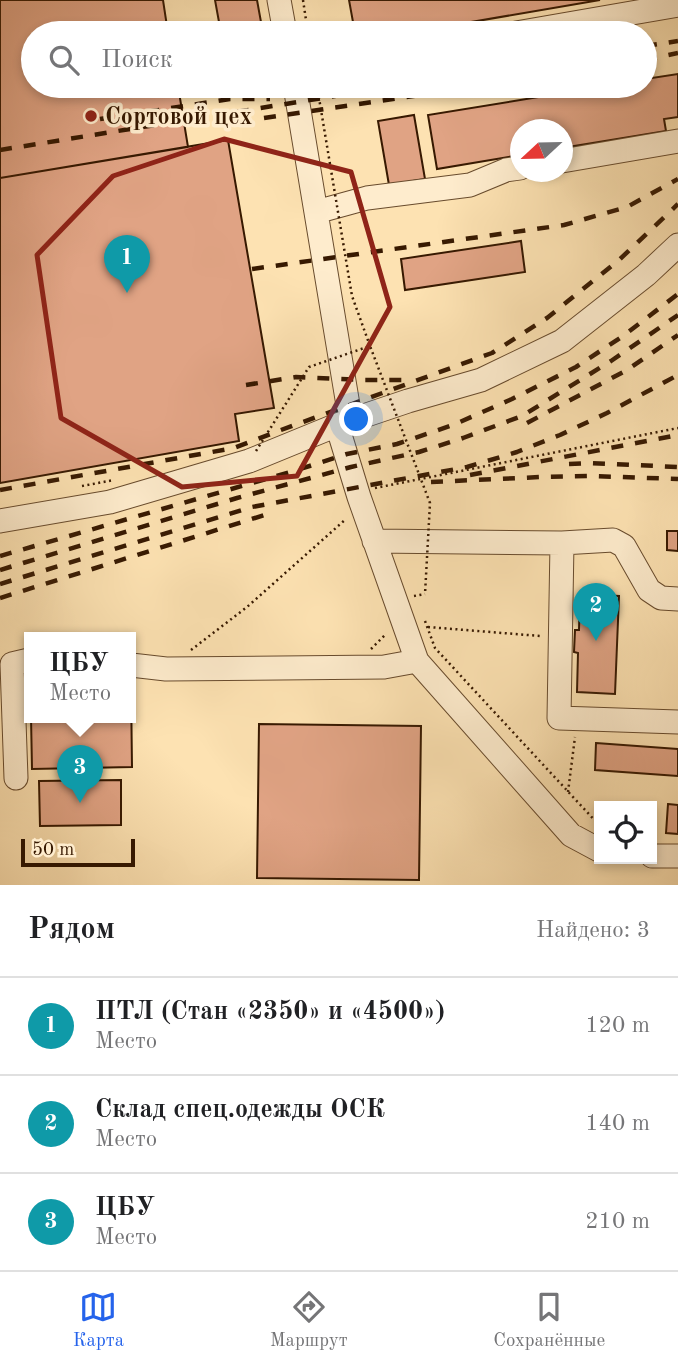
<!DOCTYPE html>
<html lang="ru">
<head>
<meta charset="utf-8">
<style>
	body { margin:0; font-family:"Old Standard TT",serif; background:#f6f6f6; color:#202124 }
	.controls { position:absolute; right:21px; bottom:21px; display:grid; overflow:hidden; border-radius:0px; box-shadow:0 4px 10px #0003 }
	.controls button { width:63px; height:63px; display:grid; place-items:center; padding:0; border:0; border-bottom:2px solid #e0e0e0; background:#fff; color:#202124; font:35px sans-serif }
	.compass { position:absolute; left:510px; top:119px; width:63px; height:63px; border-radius:50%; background:#fff; box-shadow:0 4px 10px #0003; rotate:248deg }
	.scale { position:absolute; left:21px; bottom:18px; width:114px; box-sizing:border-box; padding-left:7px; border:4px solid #371901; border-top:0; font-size:19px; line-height:24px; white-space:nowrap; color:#371901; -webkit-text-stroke:5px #feeccd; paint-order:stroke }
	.you { position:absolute; left:357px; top:420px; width:24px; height:24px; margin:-18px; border:5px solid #fff; border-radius:50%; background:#1a73e8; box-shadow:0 0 0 10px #1a73e833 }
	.badge { display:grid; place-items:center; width:46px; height:46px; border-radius:50%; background:#2563eb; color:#fff; font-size:23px; font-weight:700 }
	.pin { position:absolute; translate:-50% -58px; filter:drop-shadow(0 2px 4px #0008) }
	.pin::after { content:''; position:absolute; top:37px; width:24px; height:21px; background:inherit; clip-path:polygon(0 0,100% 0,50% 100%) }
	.popup { position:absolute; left:24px; top:632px; width:112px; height:91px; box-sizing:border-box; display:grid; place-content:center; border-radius:0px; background:#fff; filter:drop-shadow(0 2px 5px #0005); font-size:23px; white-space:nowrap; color:#757577 }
	.popup b { font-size:26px; color:#202124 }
	.popup::after { content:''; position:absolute; left:50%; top:100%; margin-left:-14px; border:14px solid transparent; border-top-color:#fff }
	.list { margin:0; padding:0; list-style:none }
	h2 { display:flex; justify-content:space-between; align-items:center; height:91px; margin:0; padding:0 28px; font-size:30px }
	h2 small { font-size:23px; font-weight:400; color:#757577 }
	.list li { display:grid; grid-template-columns:46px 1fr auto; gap:21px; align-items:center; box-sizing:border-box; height:98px; padding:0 28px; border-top:2px solid #e0e0e0 }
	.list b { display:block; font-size:26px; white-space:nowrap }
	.list p { margin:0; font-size:23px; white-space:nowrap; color:#757577 }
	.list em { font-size:23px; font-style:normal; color:#757577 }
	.icon { flex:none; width:38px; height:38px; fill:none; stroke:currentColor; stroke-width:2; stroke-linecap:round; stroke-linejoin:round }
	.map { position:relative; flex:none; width:678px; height:885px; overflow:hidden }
	.search { position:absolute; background:#fff; box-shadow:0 4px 10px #0003; left:21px; right:21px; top:21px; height:77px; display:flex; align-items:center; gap:18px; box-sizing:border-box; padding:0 24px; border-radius:38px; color:#757577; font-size:26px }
	.sheet { height:385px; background:#fff }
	nav { display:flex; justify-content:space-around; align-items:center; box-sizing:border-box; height:98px; border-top:2px solid #e0e0e0; background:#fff; font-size:19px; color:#757577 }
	nav a { display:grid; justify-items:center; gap:4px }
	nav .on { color:#2563eb }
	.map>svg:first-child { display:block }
	.building { fill:#e0a384; stroke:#371901; stroke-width:2 }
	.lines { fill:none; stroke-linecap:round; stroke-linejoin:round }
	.minor-casing { stroke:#684b2d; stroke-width:25 }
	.path { stroke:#371901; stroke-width:2.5; stroke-dasharray:2 3.5; stroke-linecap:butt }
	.minor { stroke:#feeccd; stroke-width:23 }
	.rail { stroke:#371901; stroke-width:4.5; stroke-dasharray:12 12; stroke-linecap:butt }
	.path-bridge { stroke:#371901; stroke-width:2.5; stroke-dasharray:2 3.5; stroke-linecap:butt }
	.marked { fill:none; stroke:#8f2418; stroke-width:5; stroke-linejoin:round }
	.poi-dot { fill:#8f2418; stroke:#feeccd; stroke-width:2.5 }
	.labels { text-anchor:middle; stroke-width:7; stroke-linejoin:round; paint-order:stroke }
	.poi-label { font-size:24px; font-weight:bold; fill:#371901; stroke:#feeccd; text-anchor:start }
</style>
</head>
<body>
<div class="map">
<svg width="678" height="885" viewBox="0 0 678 885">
	<rect width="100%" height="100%" fill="#fde2b2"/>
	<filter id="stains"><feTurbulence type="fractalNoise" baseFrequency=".00286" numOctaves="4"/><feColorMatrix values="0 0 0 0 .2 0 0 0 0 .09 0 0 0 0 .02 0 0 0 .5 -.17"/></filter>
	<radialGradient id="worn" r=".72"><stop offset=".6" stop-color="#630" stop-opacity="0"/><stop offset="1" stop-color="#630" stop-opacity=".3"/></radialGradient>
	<path class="building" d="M0,0H163L168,33H33V86H178L188,147L0,178Z
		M215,0H257L263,33H221Z
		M349,0H600L407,33H355Z
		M678,74V117L664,119L666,131L562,148V130H520V155L437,169L428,115L606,86H645V79Z
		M414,115L425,179L389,185L378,121Z
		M228,140L274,408L235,414L239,441L0,483V178Z
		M521,241L525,272L405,290L401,259Z
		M667,531H678V551L667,550Z
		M580,594L619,596L615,694L577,692L578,653L574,652L575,630H579Z
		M131,686L132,767L32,769L31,717H131Z
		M259,724L421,726L419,880L257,878Z
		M596,743L678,749V776L595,770Z
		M121,780V825L40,826L39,781Z
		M668,804L678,805V834L666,833Z"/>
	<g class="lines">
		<defs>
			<path id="minor" d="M279,0L285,33
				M516,33L678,5
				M295,86L348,405L354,420
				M562,161L678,141
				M316,212L367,198L470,185L506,170L520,168
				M337,425L359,497L417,661L571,835L599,850
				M0,521L110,502L249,461L337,425L408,401L481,380L562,341L646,275L678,245
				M374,541L562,543L613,540L624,546L649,590L661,598L678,599
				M562,543L559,718L678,722
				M131,665L166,669L384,667L417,661
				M16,778L12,664L29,660
				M652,856H678"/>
		</defs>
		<use href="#minor" class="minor-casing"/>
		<path class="path" d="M303,0L308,33
			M82,486L114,480
			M375,488L678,428
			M414,596L425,594
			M425,621L435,648L599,825
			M428,627L540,636
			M371,649L386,634
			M191,650L247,607L346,519
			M568,792L575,737"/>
		<use href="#minor" class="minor"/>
		<path class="rail" d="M645,46L678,41
			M645,60L678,53
			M264,118L482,86
			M100,119L230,99H270
			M0,150L397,86
			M252,269L564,225L627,207L678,179
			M246,385L296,377L363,380H403
			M527,423L627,370L678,335
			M569,464L590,463L678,467
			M470,475L678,435
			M431,482L541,477L593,476L678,479
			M0,490L234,448L281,430L492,353L547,318L619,260L678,204
			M0,556L297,470L347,454L397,444L453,425L512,399L576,367L623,336L678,294
			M0,570L237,498L351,467L419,452L463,438L522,416L611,361L678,315
			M0,584L252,507L467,467L517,452L560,435L607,413L678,375
			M0,598L274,512"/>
		<path class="path-bridge" d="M317,86L352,296L370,346
			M256,451L309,367L370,346L430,503L425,594"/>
	</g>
	<path class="marked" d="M224,139L351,172L390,307L297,476L182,487L61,418L37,255L113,176Z"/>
	<circle class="poi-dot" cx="91" cy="116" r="7"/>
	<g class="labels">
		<g class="poi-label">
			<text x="105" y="124">Сортовой цех</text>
		</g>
	</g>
	<rect width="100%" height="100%" filter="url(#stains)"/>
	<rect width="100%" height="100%" fill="url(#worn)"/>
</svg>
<div class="controls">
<button><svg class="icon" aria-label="locate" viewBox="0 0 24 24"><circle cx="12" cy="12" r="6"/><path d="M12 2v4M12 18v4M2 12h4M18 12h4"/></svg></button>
</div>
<svg class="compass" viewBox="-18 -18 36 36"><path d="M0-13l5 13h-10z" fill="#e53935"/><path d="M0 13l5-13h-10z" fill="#757577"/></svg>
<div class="scale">50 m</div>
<div class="you"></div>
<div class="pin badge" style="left:127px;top:293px;background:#0f9aa8">1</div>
<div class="pin badge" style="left:596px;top:641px;background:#0f9aa8">2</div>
<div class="pin badge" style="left:80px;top:803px;background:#0f9aa8">3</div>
<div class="popup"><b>ЦБУ</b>Место</div>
<div class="search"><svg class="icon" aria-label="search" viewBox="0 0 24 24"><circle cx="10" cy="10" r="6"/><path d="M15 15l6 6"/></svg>Поиск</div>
</div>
<section class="sheet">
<h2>Рядом<small>Найдено: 3</small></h2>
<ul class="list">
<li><span class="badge" style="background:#0f9aa8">1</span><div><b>ПТЛ (Стан «2350» и «4500»)</b><p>Место</p></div><em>120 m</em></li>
<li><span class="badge" style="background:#0f9aa8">2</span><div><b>Склад спец.одежды ОСК</b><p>Место</p></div><em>140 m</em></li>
<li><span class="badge" style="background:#0f9aa8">3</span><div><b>ЦБУ</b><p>Место</p></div><em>210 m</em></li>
</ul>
</section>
<nav>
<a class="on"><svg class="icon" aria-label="map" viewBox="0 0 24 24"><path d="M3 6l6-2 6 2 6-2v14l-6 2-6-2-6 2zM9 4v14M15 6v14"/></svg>Карта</a>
<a><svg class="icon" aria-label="directions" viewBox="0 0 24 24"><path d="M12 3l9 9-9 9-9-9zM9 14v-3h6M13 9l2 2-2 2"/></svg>Маршрут</a>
<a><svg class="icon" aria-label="saved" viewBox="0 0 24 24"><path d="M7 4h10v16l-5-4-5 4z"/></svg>Сохранённые</a>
</nav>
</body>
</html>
